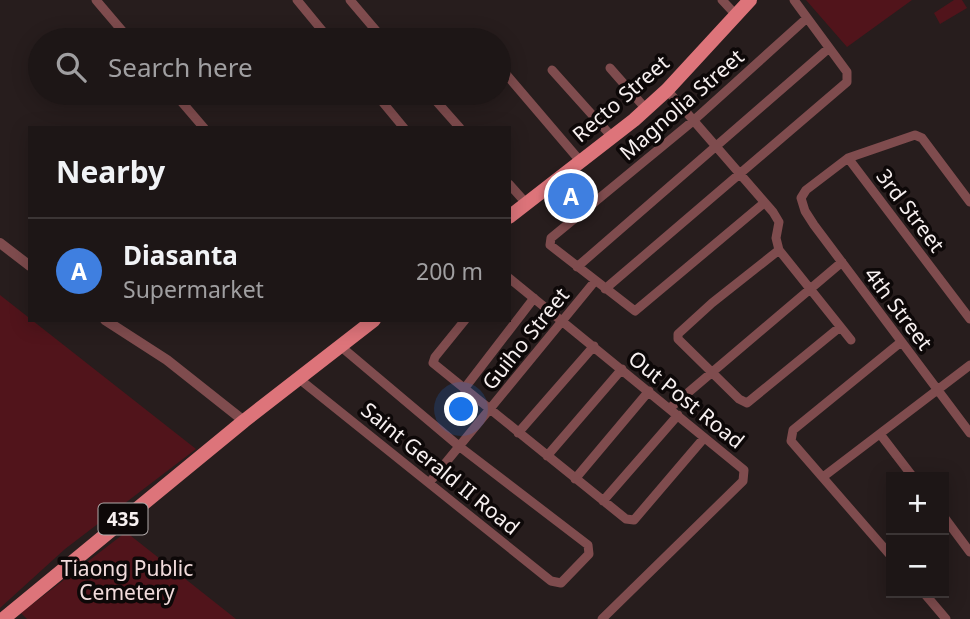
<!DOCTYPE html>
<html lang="en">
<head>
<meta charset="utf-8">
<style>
	body { margin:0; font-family:"Noto Sans",sans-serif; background:#2a2323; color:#f1f3f6 }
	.controls { position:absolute; right:21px; bottom:21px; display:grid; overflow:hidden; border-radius:0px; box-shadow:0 4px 18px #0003 }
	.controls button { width:63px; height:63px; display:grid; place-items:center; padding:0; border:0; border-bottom:2px solid #3b3535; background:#1d1616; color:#f1f3f6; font:35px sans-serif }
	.you { position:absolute; left:462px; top:410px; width:24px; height:24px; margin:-18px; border:5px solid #fff; border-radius:50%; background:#1a73e8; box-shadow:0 0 0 10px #1a73e833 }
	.badge { display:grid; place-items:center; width:46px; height:46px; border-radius:50%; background:#27c8ff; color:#fff; font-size:23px; font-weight:700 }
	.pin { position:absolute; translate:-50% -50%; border:4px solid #fff; box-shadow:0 2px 7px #0006 }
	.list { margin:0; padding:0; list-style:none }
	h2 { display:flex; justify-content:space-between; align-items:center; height:91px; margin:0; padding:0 28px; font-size:30px }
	h2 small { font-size:23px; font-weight:400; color:#a09fa1 }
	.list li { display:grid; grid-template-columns:46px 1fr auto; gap:21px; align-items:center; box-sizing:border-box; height:105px; padding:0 28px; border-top:2px solid #3b3535 }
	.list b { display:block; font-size:26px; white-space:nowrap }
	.list p { margin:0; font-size:23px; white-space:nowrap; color:#a09fa1 }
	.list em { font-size:23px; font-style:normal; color:#a09fa1 }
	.icon { flex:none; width:38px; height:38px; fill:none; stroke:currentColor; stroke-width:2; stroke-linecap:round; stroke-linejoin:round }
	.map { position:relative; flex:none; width:970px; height:619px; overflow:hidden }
	.search { position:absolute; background:#1d1616; box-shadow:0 4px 18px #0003; left:28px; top:28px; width:483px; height:77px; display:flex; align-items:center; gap:18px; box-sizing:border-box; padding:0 24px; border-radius:38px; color:#a09fa1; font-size:26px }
	.panel { position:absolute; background:#1d1616; box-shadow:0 4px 18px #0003; left:28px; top:126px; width:483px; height:196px; border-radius:0px }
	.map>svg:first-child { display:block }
	.green { fill:#51141b }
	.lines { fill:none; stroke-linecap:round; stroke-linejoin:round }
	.minor { stroke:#7f4c4e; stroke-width:9 }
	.tertiary { stroke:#7f4c4e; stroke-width:10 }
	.primary { stroke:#dd747a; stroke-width:14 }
	.labels { text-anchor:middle; stroke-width:7; stroke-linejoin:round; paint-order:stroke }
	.shield { fill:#0d0808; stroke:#b1aaaa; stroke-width:2 }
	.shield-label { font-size:19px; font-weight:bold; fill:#f7f0f0 }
	.street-label { font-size:21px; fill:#f7f0f0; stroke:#0d0808 }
	.park-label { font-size:21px; fill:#f2dcdc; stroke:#0d0808 }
</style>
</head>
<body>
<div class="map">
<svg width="970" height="619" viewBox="0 0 970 619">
	<rect width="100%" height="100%" fill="#271d1d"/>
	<path class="green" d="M806,0H912L847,47Z
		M954,0H962L967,8L940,24L934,13Z
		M0,295L196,449L65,549L0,608Z
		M126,532L236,619H27L21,613Z"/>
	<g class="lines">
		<path class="minor" d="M96,0L130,40
			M297,0L330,40
			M350,0L384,40
			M722,0L736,15
			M499,66L581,162
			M610,68L646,109
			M552,70L613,138
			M667,90L773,212L779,222L776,238L779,250L851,340
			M174,93L204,128
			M375,93L404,128
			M429,93L460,128
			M848,158L970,319
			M509,184L526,203
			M970,202L922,138L915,135L848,158L806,190L801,198L805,211L814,225L970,433
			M764,203L635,311L550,245L551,238L693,121L807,18
			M779,250L712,303L678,334V339L739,399L747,403L840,327
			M577,267L829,48
			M509,278L744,470L743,481L602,619
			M605,289L847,82V72L794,0
			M465,320L435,357L433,363L626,519L634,520L704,438
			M298,378L551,581L561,583L589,554L588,545L460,447L339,345
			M464,389L534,298
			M670,408L842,262
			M518,433L594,346
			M880,434L913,477
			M547,456L622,369
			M823,477L970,365
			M575,479L649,391
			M429,483L595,281
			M603,501L678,415
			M944,517L970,552
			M891,556L791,441L793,430L901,342
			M924,593L946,619"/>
		<path class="tertiary" d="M0,243L30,266
			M105,320L167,360L244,421"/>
		<path class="primary" d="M509,217L634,120L667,90L750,0
			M3,619L244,421L374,320"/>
	</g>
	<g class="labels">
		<rect class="shield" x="98.5" y="503.5" width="49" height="31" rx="5"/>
		<g class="shield-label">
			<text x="123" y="526">435</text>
		</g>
		<g class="street-label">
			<text transform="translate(621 99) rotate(-41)" y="7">Recto Street</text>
			<text transform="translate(682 105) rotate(-41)" y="7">Magnolia Street</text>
			<text transform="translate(910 211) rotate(53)" y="7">3rd Street</text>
			<text transform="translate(898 309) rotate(53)" y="7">4th Street</text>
			<text transform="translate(526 339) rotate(-51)" y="7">Guiho Street</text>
			<text transform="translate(686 400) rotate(39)" y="7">Out Post Road</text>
			<text transform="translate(440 469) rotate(39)" y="7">Saint Gerald II Road</text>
		</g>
		<g class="park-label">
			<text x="127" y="576">Tiaong Public<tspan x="127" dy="24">Cemetery</tspan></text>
		</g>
	</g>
</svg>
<div class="controls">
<button>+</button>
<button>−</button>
</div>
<div class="you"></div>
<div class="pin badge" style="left:571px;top:196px;background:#3f7fe0">A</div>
<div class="search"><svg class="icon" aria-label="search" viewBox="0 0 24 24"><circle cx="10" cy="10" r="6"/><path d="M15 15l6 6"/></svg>Search here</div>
<section class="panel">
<h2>Nearby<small></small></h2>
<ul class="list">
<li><span class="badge" style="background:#3f7fe0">A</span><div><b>Diasanta</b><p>Supermarket</p></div><em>200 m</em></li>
</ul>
</section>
</div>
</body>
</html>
